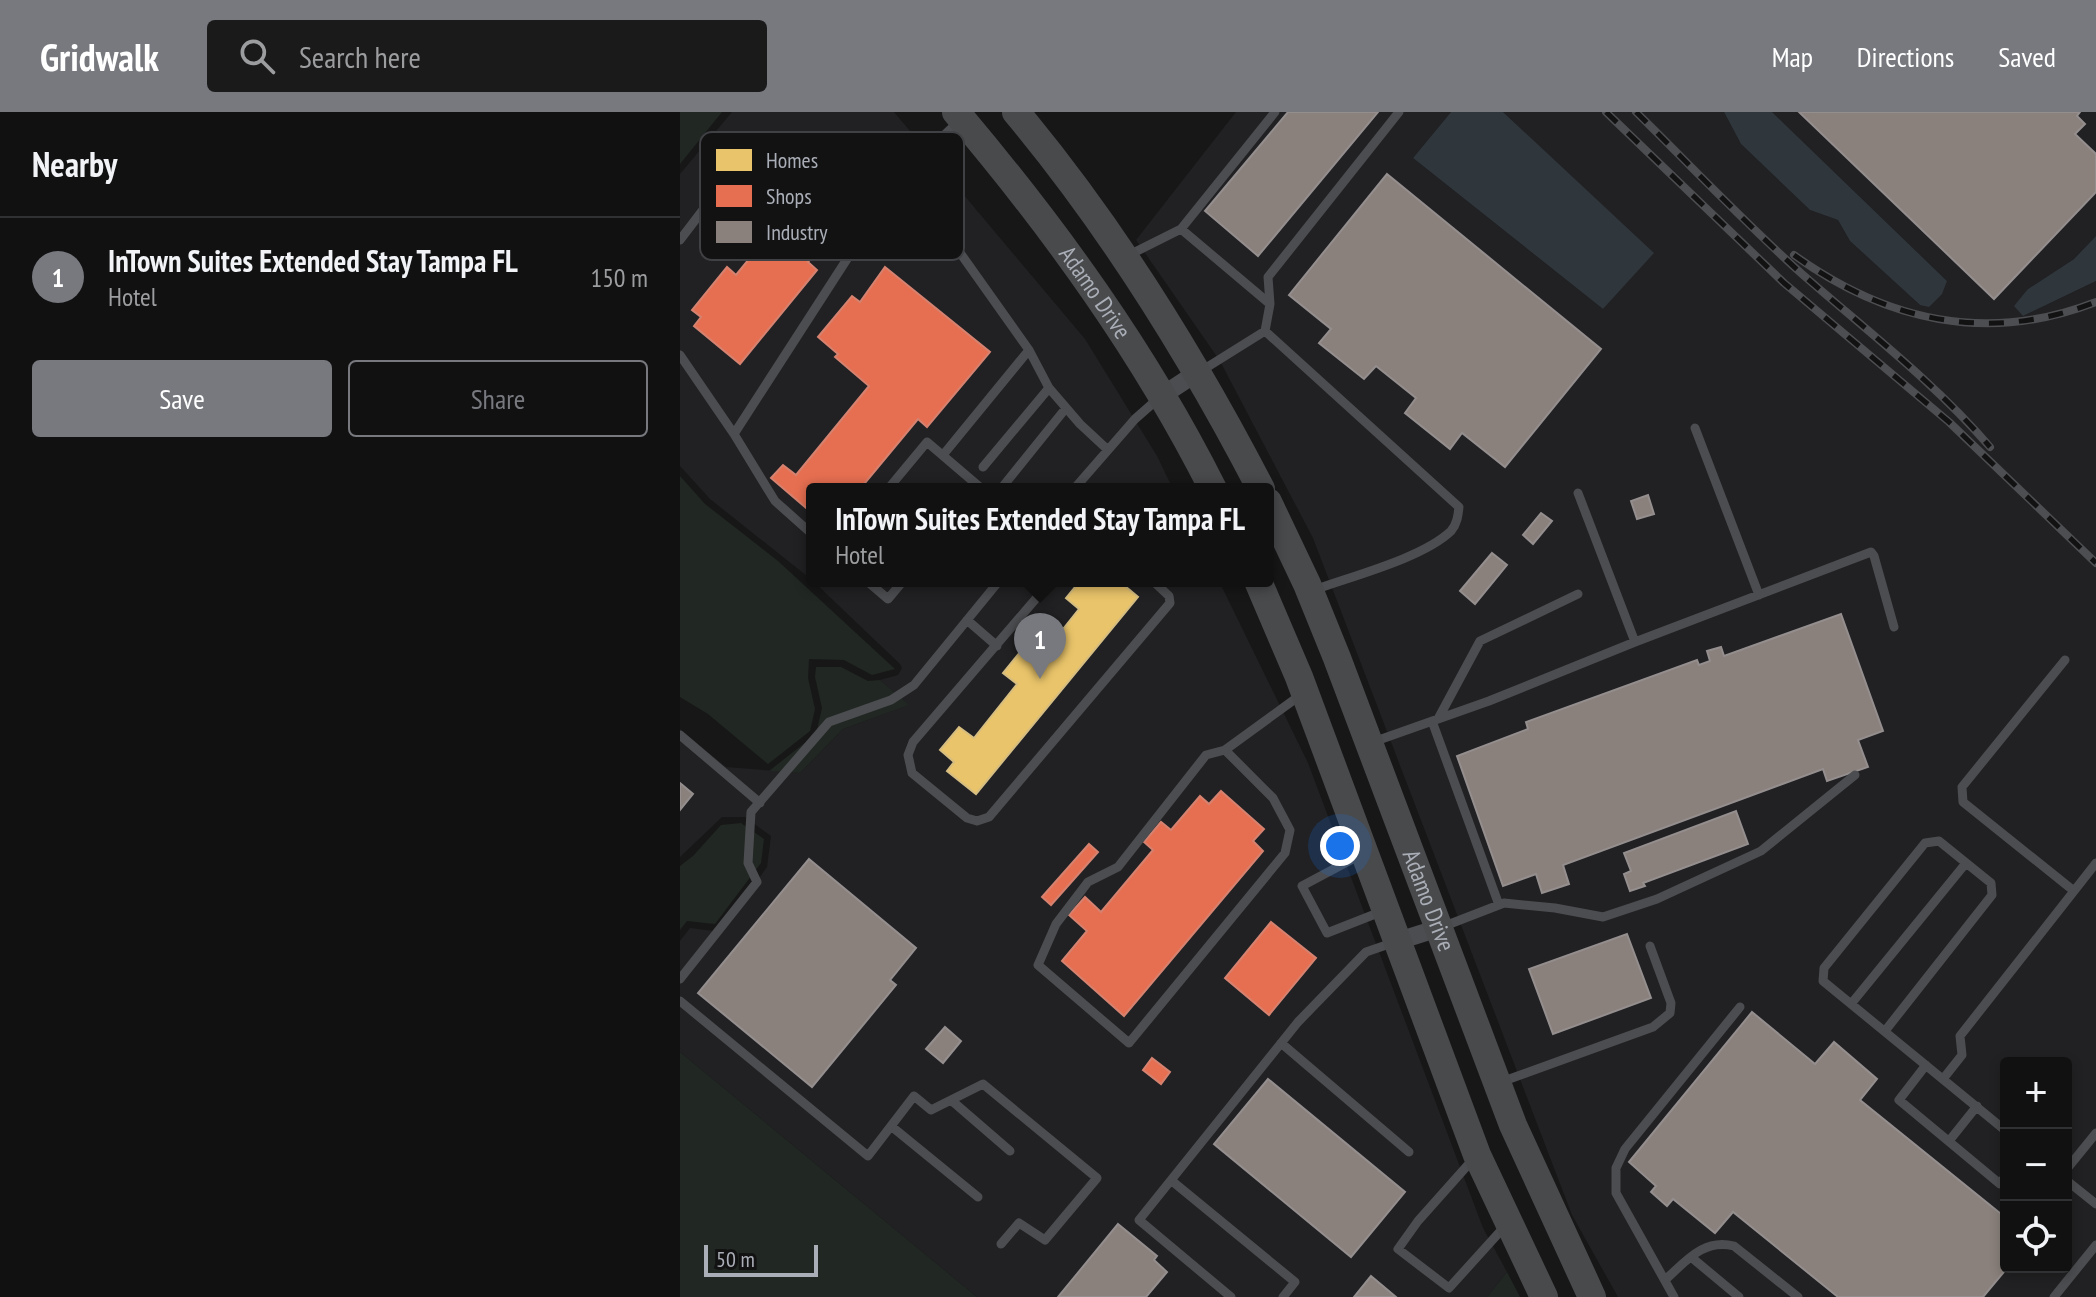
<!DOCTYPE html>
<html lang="en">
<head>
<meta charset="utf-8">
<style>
	body { margin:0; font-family:"PT Sans Narrow",sans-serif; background:#1a1a1b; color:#f1f3f6 }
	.controls { position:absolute; right:24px; bottom:24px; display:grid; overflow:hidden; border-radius:8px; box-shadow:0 4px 12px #0003 }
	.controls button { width:72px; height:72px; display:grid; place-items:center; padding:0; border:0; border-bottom:2px solid #303132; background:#111112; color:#f1f3f6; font:40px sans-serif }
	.scale { position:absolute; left:24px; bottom:20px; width:114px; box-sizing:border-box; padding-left:8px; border:4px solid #aaaeb7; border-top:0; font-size:22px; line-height:28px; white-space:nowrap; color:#aaaeb7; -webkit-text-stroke:6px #121213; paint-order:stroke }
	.you { position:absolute; left:660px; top:734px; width:28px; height:28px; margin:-20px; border:6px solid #fff; border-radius:50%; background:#1a73e8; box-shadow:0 0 0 12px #1a73e833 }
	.badge { display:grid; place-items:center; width:52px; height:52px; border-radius:50%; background:#77797f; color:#fff; font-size:26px; font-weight:700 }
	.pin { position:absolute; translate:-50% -66px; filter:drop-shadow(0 2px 4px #0008) }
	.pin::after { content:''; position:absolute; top:42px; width:28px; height:24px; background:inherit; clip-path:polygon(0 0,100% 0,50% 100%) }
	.popup { position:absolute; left:126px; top:371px; width:468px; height:104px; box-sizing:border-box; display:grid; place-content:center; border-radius:8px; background:#111112; filter:drop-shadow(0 2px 6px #0005); font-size:26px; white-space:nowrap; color:#9c9d9f }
	.popup b { font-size:30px; color:#f1f3f6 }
	.popup::after { content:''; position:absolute; left:50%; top:100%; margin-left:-16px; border:16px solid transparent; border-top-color:#111112 }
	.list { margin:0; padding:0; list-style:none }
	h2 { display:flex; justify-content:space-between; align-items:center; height:104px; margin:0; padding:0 32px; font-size:34px }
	h2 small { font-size:26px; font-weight:400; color:#9c9d9f }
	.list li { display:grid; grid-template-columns:52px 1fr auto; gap:24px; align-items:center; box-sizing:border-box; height:120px; padding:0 32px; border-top:2px solid #303132 }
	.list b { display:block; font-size:30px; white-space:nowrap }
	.list p { margin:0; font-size:26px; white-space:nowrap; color:#9c9d9f }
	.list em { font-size:26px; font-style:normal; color:#9c9d9f }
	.actions { display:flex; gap:16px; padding:24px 32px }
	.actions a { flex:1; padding:18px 0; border:2px solid #77797f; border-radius:8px; text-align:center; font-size:28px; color:#77797f }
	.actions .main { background:#77797f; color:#fff }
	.icon { flex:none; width:44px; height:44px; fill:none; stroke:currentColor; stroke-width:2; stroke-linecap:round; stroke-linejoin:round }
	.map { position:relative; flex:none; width:1416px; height:1185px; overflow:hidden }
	header { display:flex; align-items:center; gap:48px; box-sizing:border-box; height:112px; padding:0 40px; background:#77797f; color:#fff }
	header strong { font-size:38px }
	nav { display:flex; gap:44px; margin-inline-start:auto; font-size:28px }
	.search { width:560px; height:72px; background:#1a1a1b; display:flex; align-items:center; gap:20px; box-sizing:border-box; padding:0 28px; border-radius:8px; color:#9c9d9f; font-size:30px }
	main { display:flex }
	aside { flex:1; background:#111112 }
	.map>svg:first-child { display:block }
	.built { fill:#212123; fill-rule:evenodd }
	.green { fill:#212722 }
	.water { fill:#2f363c }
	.homes { fill:#e9c46a; stroke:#d6bd81; stroke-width:2 }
	.shops { fill:#e76f51; stroke:#d58270; stroke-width:2 }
	.industry { fill:#8a817c; stroke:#948e8e; stroke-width:2 }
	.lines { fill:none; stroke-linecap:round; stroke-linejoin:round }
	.lane { stroke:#4c4d50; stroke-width:9 }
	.street { stroke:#4c4d50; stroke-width:18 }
	.primary { stroke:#494a4c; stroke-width:28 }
	.rail-casing { stroke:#4d4e51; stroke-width:8 }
	.rail { stroke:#121213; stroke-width:5; stroke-dasharray:15; stroke-linecap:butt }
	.labels { text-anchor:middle; stroke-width:8; stroke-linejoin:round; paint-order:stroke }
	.street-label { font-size:24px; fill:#aaaeb7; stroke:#121213 }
	.key { fill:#121213; stroke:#404144; stroke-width:2 }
	.key-label { font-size:22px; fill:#aaaeb7 }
</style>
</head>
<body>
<header>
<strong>Gridwalk</strong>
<div class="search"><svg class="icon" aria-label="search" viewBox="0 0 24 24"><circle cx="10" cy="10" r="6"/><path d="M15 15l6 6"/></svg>Search here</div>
<nav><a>Map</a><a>Directions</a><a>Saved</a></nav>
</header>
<main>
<aside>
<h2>Nearby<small></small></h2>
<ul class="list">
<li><span class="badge">1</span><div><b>InTown Suites Extended Stay Tampa FL</b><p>Hotel</p></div><em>150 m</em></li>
</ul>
<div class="actions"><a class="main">Save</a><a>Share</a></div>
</aside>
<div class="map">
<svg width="1416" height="1185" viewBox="0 0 1416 1185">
	<rect width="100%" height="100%" fill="#171718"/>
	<path class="built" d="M52,0H214L405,227L477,344L493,377H132V468L30,387L0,354V62Z
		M556,0H771L733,46L923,197L973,141L823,0H1044L1061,32L1130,98L1158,108L1170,129L1240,193L1267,169L1092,0H1416V124L1394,147L1348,177L1343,204L1416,169V1185H938L892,1103L633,426L540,249L456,128ZM1326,951H1386V1155H1326Z
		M133,469H539L628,651L803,1116L827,1160L807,1185H297L0,940V829L10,816L34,819L66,784L87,755L91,724L65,705H42L0,745V617L46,655L120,661L163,617L228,593L200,568L218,563L222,556L220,552Z"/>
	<path class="green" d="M0,0H42L0,52Z
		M0,364L25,392L98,449L215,557L192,563L164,548L129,547L128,566L135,597L130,619L88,652L28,602L0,585Z
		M136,555H161L188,569L200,568L229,593L163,617L120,661L89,659L136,622L142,596L135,565Z
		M61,711L84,727L81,751L35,812L7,809L0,818V754L13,744L41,713Z
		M0,940L297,1185H0Z
		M827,1160L840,1185H807Z"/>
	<path class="water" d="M771,0H823L974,141L923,197L733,46Z
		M1044,0H1092L1267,169L1262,182L1249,195L1240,193L1170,129L1158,108L1130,98L1061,32Z
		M1416,124V169L1343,204L1334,194L1348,177L1394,147Z"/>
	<path class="homes" d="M400,469H415L419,472L421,469H439L458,485L296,682L267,659L274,650L260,638L279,615L294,626L337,572L323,561L341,539L356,551L399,497L386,486Z"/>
	<path class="shops" d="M114,111L142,133L128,150L137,158L60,252L14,214L21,205L12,198L47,155L56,163L91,120L100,128Z
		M205,155L310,240L247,315L238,307L180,377H132V401L91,366L103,353L116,363L189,274L155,245L158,242L138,225L172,184L180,190Z
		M541,679L584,717L573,729L583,739L444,904L382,849L407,819L389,803L405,785L421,800L473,738L464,730L481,710L491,718L520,684L529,692Z
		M409,732L418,740L371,793L362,785Z
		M591,810L636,846L589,903L545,866Z
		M472,946L490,960L481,972L463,958Z"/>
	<path class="industry" d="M608,0H698L578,144L525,99Z
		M1119,0H1400L1397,4L1405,12L1395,22L1416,42V80L1314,187Z
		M707,62L921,237L825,355L782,321L770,337L725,301L736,286L696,254L684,267L639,231L651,217L609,183Z
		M968,383L974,402L957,407L951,389Z
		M861,401L872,409L853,432L843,423Z
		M812,441L827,453L795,492L780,479Z
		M1161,502L1203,619L1178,628L1188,655L1147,669L1143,657L883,753L889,772L862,781L856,762L823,774L777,644L848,617L846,610L1017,548L1019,553L1030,549L1027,539L1041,535L1044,544Z
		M0,671L13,682L0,698Z
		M1056,699L1068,732L963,771L965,774L950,779L944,762L951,759L944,741Z
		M129,747L236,836L210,868L216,873L132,975L18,881Z
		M947,822L971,886L873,922L849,857Z
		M1072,900L1135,952L1154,930L1197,967L1180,988L1326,1106L1328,1155L1303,1185H1158L1053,1100L1035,1121L993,1087L987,1094L971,1080L976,1074L949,1050Z
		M265,915L281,929L263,951L246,937Z
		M588,967L725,1080L671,1145L534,1032Z
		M438,1112L477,1144L474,1148L487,1160L466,1185H378Z
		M691,1164L716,1185H674Z"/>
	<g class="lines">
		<path class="lane" d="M278,10L220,65L266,121L349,238L369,276L400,312L428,338
			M501,117L590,192
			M0,128L64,44L176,131
			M447,144L501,117L595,0
			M585,219L590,192L588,165L719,0
			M0,243L54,322
			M521,259L585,219L779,395C778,404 777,412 771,419C743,446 672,464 634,478
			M1015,316L1079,483
			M263,343L349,238
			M303,355L369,276
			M324,373L386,296
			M208,377L247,330L302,377
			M394,377L455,307L480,285
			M898,381L955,530
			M132,422L95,389L54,322L220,65
			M187,469L208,487L223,469
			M371,469L233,630L228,643L232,661L287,706L297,709L309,705L490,491L489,484L473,469
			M287,508L317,534
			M1385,548L1282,675L1283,690L1394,779
			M758,607L800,529L898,482
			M752,609L819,793
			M0,623L80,691
			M693,630L809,589L955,530L1191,440L1194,444L1214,515
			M545,638L526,643L438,755L408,770L376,812L358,853L449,931L605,741L610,718L593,686L545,638L622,582
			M682,742L622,774L647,821L703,799
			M762,815L824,791L875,796L923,805L977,787L1081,739L1175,663
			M0,867L77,770L68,751L71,700L149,610L211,588L234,573L319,469
			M0,889L188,1044L234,984L251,998L303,972L417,1066L365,1128L339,1111L321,1132
			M1171,892L1286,751
			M1205,919L1312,783L1311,771L1259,729L1245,731L1144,856L1143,869C1204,919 1265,969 1326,1019
			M601,931L729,1040
			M1246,953L1219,988L1320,1072L1326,1063
			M1263,967L1282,943L1280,924L1416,751
			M821,970L973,915L990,901L991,891L970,834
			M271,988L330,1039
			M211,1014L298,1085
			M1269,1029L1297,994
			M795,1045L738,1109L718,1137L769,1176L826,1113
			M1386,1058L1416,1021
			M1386,1068L1416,1092
			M492,1069L615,1170L603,1185
			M1011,1145L1059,1185
			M985,1168C1006,1149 1024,1126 1054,1134L1118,1185
			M551,1185L459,1108L618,910L686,840L715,830
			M994,1185L936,1081V1056L945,1037L1060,895
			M1374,1185L1416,1133"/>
		<path class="street" d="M483,283L518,260
			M718,829L759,816"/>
		<g class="primary">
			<path id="s1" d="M276,0C375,117 464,240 533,377"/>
			<path d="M336,0C432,115 512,244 581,377"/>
			<path id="s2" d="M588,390L627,472L657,546L833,1013L912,1185"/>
			<path d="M578,469L619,565L797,1043L864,1185"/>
		</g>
		<defs>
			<path id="rail" d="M926,0L1104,171L1269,310L1416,451
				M956,0C1011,54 1064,110 1122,162C1186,218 1254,270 1310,335
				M1114,143C1206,209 1308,232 1416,190"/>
		</defs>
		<use href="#rail" class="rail-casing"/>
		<use href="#rail" class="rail"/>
	</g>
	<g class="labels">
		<g class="street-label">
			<text dy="8" stroke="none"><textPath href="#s1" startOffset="228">Adamo Drive</textPath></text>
			<text dy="8" stroke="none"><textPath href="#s2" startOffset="430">Adamo Drive</textPath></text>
		</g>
	</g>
	<rect x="20" y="20" width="264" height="128" rx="12" class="key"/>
	<rect x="36" y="37" width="36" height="22" fill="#e9c46a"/>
	<rect x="36" y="73" width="36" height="22" fill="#e76f51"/>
	<rect x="36" y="109" width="36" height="22" fill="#8a817c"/>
	<g class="key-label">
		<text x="86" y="56">Homes</text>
		<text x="86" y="92">Shops</text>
		<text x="86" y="128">Industry</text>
	</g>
</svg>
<div class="controls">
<button>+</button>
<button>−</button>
<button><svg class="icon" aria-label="locate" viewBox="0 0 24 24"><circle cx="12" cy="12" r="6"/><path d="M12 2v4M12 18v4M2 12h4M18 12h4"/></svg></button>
</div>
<div class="scale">50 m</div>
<div class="you"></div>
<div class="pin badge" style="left:360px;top:567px">1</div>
<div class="popup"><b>InTown Suites Extended Stay Tampa FL</b>Hotel</div>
</div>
</main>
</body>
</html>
